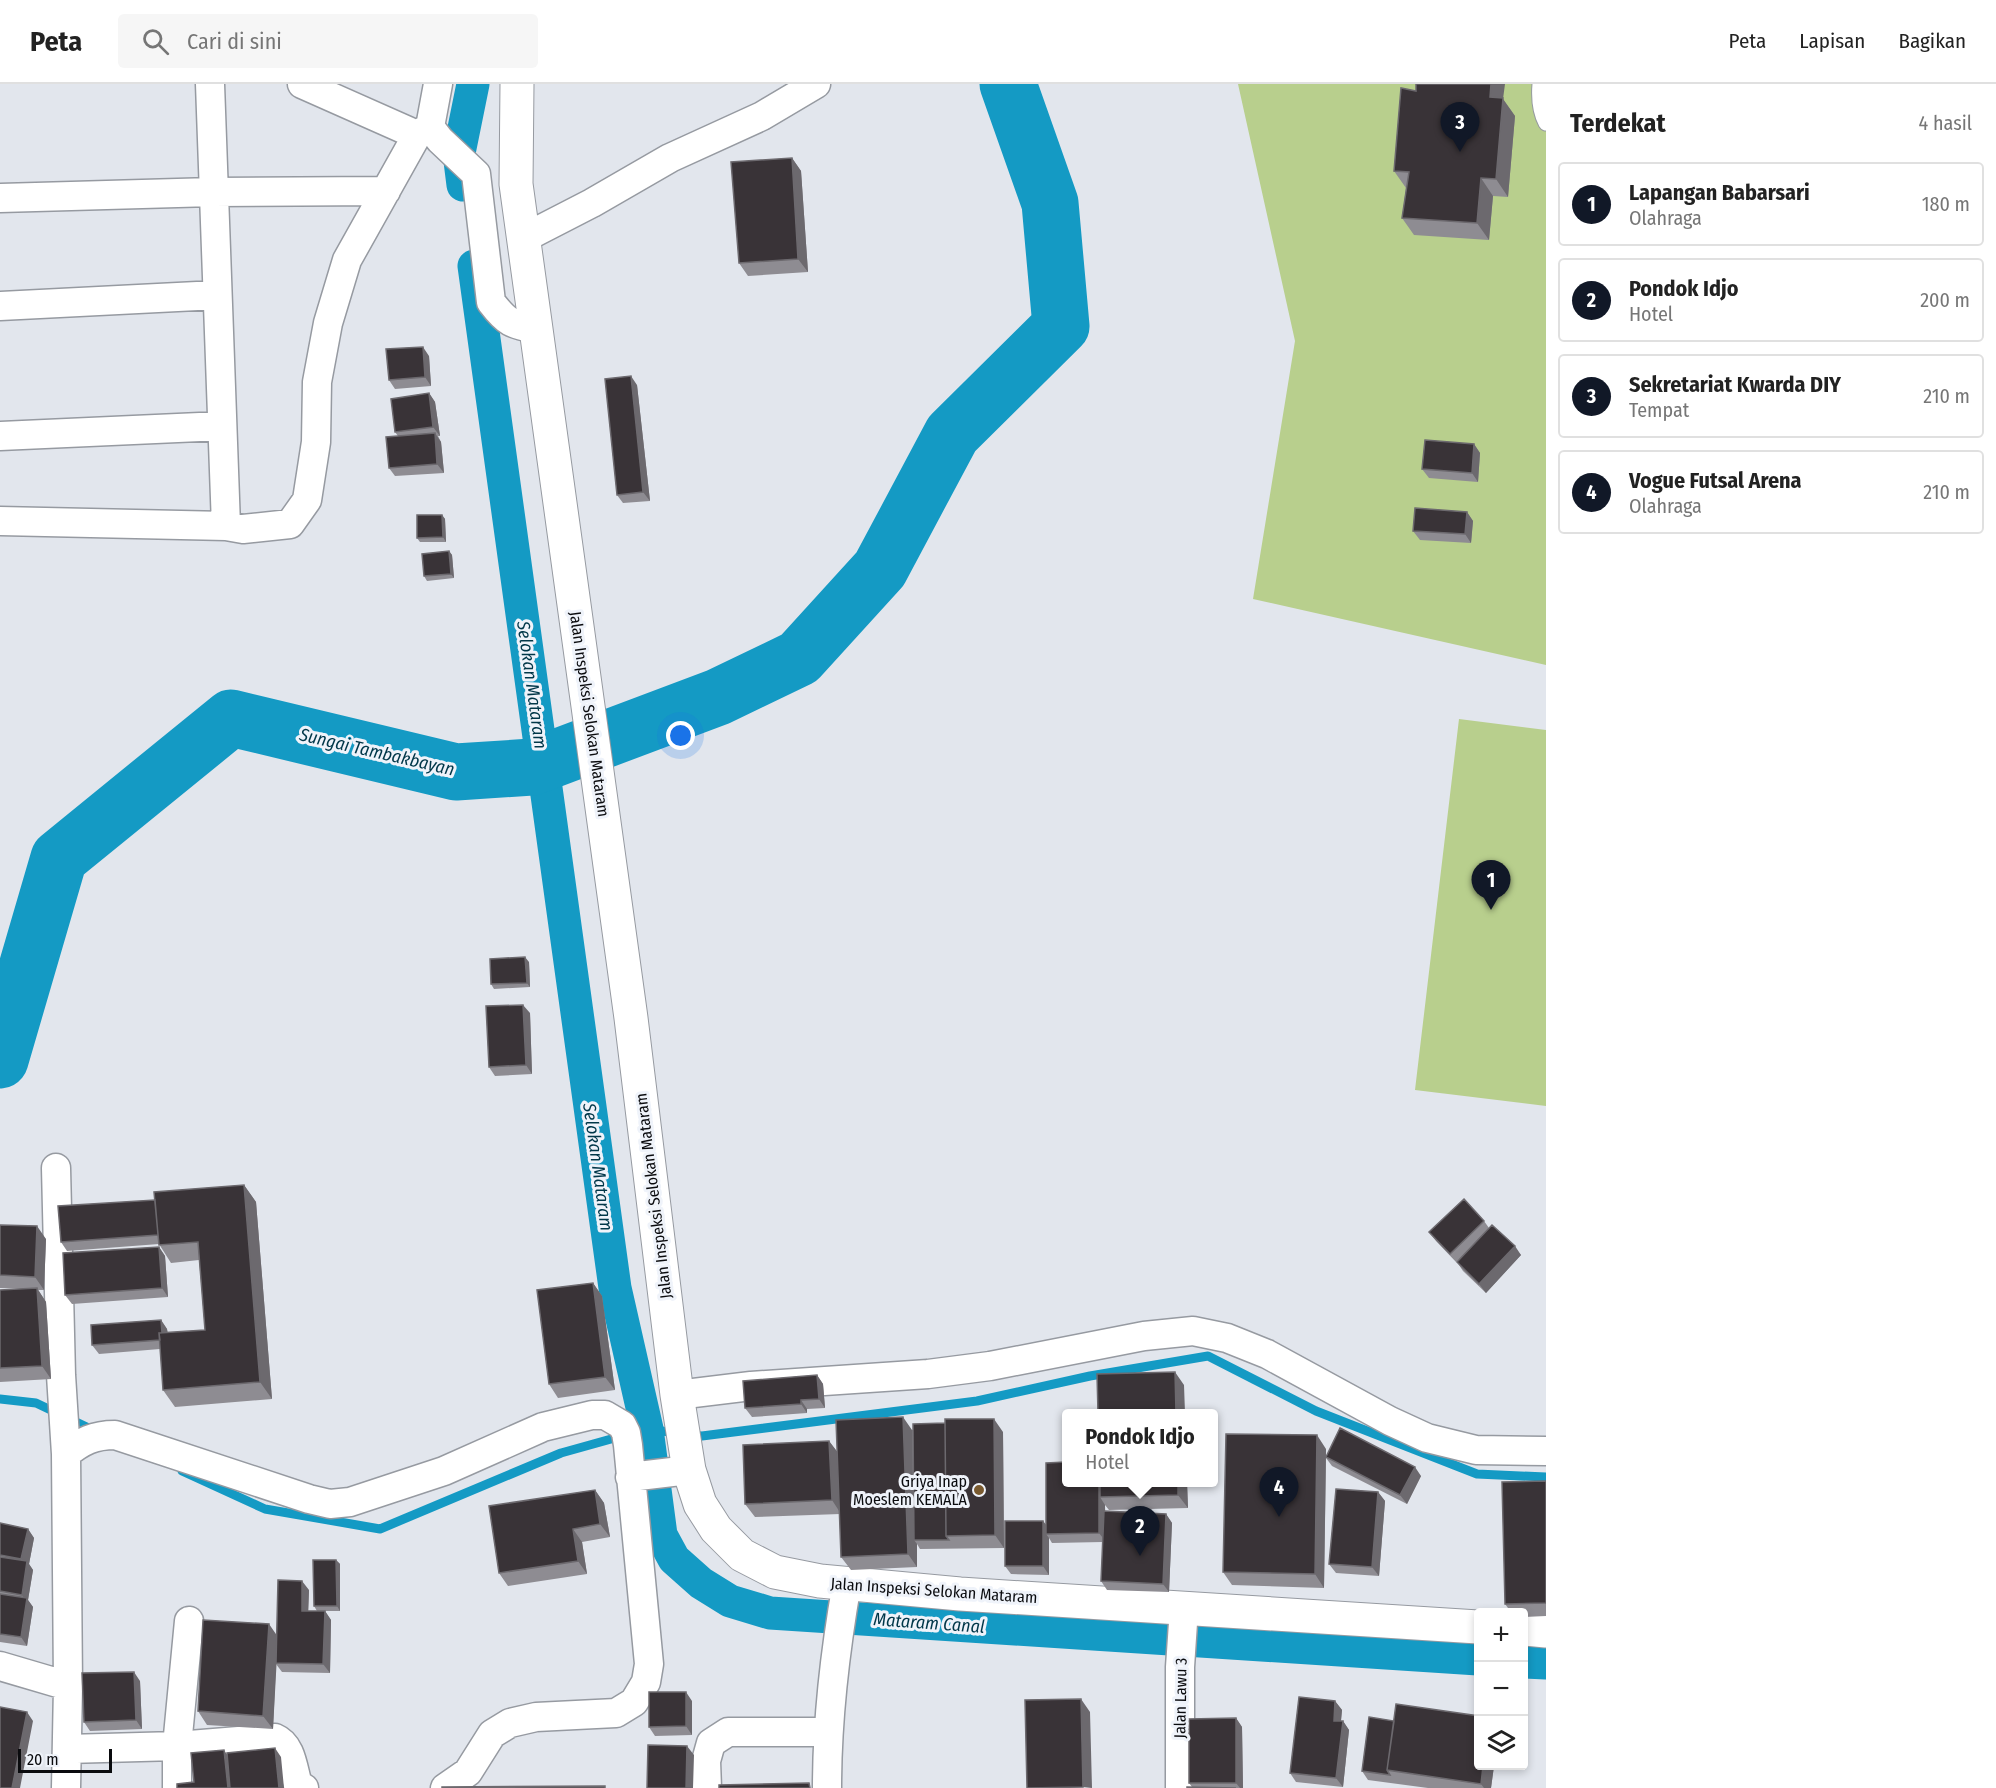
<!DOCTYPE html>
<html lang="id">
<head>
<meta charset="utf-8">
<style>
	body { margin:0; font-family:"Fira Sans Condensed",sans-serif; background:#f6f6f6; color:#222 }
	.controls { position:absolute; right:18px; bottom:18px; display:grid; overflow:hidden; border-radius:6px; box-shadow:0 3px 9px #0003 }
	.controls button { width:54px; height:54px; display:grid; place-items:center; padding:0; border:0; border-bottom:2px solid #e0e0e0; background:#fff; color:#222; font:30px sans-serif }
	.scale { position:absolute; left:18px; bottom:15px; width:94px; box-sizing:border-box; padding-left:6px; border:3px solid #0a0b0e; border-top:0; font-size:16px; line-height:21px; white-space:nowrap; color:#0a0b0e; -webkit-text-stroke:4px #eff3fa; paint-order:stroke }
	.you { position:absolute; left:681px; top:652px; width:21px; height:21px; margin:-15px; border:4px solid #fff; border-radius:50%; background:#1a73e8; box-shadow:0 0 0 9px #1a73e833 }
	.badge { display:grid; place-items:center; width:39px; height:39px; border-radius:50%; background:#111827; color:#fff; font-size:20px; font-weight:700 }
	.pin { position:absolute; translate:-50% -50px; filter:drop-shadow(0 2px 3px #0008) }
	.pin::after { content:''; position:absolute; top:32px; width:21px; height:18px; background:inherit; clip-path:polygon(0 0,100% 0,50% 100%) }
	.popup { position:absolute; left:1062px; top:1325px; width:156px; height:78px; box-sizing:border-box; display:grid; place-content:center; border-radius:6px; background:#fff; filter:drop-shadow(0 2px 4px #0005); font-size:20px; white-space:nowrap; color:#767676 }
	.popup b { font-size:22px; color:#222 }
	.popup::after { content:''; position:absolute; left:50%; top:100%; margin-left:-12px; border:12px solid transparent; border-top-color:#fff }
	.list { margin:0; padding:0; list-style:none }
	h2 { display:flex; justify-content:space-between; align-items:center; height:78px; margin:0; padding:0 24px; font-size:26px }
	h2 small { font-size:20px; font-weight:400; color:#767676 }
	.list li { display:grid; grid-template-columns:39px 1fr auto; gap:18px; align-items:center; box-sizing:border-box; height:84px; margin:0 12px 12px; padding:0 12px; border:2px solid #e0e0e0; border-radius:6px }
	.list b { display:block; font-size:22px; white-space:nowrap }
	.list p { margin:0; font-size:20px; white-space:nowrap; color:#767676 }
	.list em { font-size:20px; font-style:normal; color:#767676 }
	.icon { flex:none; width:33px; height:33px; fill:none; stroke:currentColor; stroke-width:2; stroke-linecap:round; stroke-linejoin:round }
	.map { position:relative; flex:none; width:1546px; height:1704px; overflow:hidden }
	header { display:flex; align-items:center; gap:36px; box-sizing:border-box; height:84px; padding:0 30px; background:#fff; border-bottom:2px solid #e0e0e0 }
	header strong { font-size:28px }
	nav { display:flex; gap:33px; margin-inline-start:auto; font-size:21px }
	.search { width:420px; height:54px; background:#f6f6f6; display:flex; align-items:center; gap:15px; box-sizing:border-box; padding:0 21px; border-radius:6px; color:#767676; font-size:22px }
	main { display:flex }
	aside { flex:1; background:#fff }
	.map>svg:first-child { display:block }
	.green { fill:#b8cf8d }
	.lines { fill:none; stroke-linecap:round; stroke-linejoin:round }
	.stream { stroke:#149ac4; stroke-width:9 }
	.canal { stroke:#149ac4; stroke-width:33 }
	.river { stroke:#149ac4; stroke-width:57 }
	.lane-casing { stroke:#969aa1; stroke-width:17 }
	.street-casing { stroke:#969aa1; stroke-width:31 }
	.secondary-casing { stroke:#969aa1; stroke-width:35 }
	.lane { stroke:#fff; stroke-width:15 }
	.street { stroke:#fff; stroke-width:28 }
	.secondary { stroke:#fff; stroke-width:33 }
	.wall { fill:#8e8c92 }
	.shaded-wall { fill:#6c696e }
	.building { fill:#393337; stroke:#6c696e; stroke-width:1.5 }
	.poi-dot { fill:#795a2f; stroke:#eff3fa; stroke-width:2 }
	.labels { text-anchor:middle; stroke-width:6; stroke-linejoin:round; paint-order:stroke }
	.street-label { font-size:16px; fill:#0a0b0e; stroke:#eff3fa }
	.poi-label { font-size:16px; fill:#0a0b0e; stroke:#eff3fa; text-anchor:end }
	.water-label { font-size:18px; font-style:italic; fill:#013749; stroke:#eff3fa }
</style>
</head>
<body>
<header>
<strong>Peta</strong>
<div class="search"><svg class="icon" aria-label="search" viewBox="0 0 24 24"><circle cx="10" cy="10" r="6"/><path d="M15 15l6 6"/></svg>Cari di sini</div>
<nav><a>Peta</a><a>Lapisan</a><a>Bagikan</a></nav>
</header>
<main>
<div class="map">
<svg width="1546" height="1704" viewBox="0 0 1546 1704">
	<rect width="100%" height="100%" fill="#e2e6ed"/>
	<path class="green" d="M1238,0H1546V581L1253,515L1295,257Z
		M1459,635L1546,646V1022L1415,1006Z"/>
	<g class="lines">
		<path class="stream" d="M0,1315L36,1319L93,1346
			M690,1351L702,1352L977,1317L1090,1292L1208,1272L1316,1327L1477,1390L1546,1393
			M182,1387L265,1425L380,1445L561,1369L647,1345L677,1349"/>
		<path class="canal" d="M463,101L459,69L473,0
			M474,182L615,1204L647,1345L661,1451L674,1475L701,1499L730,1517L770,1529L1478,1575
			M1524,1578L1546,1579"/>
		<path class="river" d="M0,976L59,774L231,634L456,688L532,683L718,613L799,574L880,485L952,350L1061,242L1050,119L1008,0"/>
		<defs>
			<path id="lane" d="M1540,0C1539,12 1540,28 1546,39"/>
			<path id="street" d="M210,0L226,442
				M302,0L417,51
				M438,0L430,43L440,56L476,90L491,218C507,239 511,240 537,245
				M0,114L213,108L386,107
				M524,154L592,119L670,74L762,32L816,0
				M0,222L217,211
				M0,352L222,342
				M0,437L226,442L243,445L290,440L307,416L316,358L317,298L328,239L347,176L417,51L430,43
				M56,1084L61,1291L66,1370L68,1602
				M677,1311L751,1302L928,1290L990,1282L1144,1252L1193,1247L1227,1254L1267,1270L1390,1337L1427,1354L1476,1366L1546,1367
				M66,1370C82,1357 94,1351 115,1351L309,1415L330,1420L350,1418L444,1387L543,1343L592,1331H605L622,1341L626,1349L628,1361L649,1580L646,1598L634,1618L616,1629L536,1633L510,1639L492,1650L468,1688L445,1704
				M630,1393L689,1386
				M0,1582L68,1602L66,1704
				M67,1665L177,1662L275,1654C292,1661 293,1685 298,1701L304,1704
				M177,1704V1662L189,1537
				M707,1704L706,1677L711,1659L728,1648H827
				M827,1704C827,1635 835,1567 847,1499
				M1180,1704V1583L1184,1524"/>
			<path id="secondary" d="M517,0L516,100L631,934L677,1311L689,1386L700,1420L716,1445L742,1471L775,1488L820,1497L960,1510L1478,1543
				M1524,1545L1546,1547"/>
		</defs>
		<use href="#lane" class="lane-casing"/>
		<use href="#street" class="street-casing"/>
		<use href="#secondary" class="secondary-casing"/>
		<use href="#lane" class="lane"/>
		<use href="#street" class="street"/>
		<use href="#secondary" class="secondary"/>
	</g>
	<path class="wall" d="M1416,7L1503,15L1515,32L1508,113L1493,112L1489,156L1414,151L1402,134L1406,104L1394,87Z
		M792,74L801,87L808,188L748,192L739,179Z
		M429,272L431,302L395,305L389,296Z
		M637,301L650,417L623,419L617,411Z
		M429,309L435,318L440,352H438L441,358L444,389L395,392L389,384L398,352L395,348Z
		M1474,360L1480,369L1478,398L1429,394L1422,385Z
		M1467,428L1473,437L1471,459L1420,456L1413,447Z
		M442,431L445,435L446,458H420L417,454Z
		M449,467L452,471L454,494L427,497L424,492Z
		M529,878L530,903L494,905L491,900Z
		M530,929L532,990L495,992L489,983Z
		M244,1101L256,1118L272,1315L175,1323L163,1306L160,1265L99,1270L92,1261L161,1236L167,1245L168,1249L205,1246L199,1176L171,1179L159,1160L67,1167L61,1158L155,1116Z
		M1484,1137L1489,1144L1521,1171L1486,1209L1463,1187L1457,1178L1463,1172L1456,1178L1436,1157L1429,1148Z
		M0,1141L46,1155L44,1206H38L46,1218L51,1295L0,1298V1206L24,1205L0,1204Z
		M159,1163L165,1172L168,1213L72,1220L65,1211Z
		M593,1199L602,1212L615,1306L558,1314L549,1300Z
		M817,1291L823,1300L825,1324L807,1325V1329L752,1333L745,1324Z
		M912,1346L1003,1348L1004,1464L920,1465L917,1460V1483L851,1486L841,1473L840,1430L755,1433L745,1420L829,1357L838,1369Z
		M1326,1365V1372L1421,1392L1407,1420L1332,1382L1326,1374L1324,1504L1232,1501L1223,1488Z
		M1046,1379L1187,1398L1188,1424L1109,1426L1105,1421V1427L1166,1430L1172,1439L1169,1508L1107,1506L1101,1497L1103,1458L1052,1459L1049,1454V1491L1011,1490L1005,1482L1043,1437L1046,1441Z
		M1546,1397V1532L1524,1533V1528H1511L1505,1520Z
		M595,1406L604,1419L610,1453L582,1458L587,1490L508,1502L499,1489Z
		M1378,1408L1385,1417L1379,1492L1336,1489L1329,1480Z
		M0,1439L28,1445L34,1454L29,1480L33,1486L28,1516L33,1523L27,1562L0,1558Z
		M336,1476L340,1480V1527H322H325L331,1536L330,1589L282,1588L276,1580L273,1645L207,1641L198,1627L277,1552L309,1506L308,1527H317L314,1522Z
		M140,1597L142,1645L90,1647L84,1638Z
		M692,1617V1651L655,1652L649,1643Z
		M1335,1617L1342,1626L1341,1637H1343L1349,1646L1343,1703L1296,1698L1290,1689Z
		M1236,1634L1242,1643L1243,1704H1187L1192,1703L1189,1699Z
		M1494,1682L1491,1704H1428L1368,1696L1362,1687Z"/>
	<path class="shaded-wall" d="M1491,0H1505L1503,15L1515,32L1508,113L1496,95L1490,13Z
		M792,74L801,87L808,188L798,175Z
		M1481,94L1493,112L1489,156L1477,139Z
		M423,263L429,272L431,302L425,293Z
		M631,292L637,301L650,417L643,408Z
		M429,309L435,318L440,352L433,343Z
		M435,349L441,358L444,389L437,380Z
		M1474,360L1480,369L1478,398L1472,389Z
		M1467,428L1473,437L1471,459L1465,450Z
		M442,431L445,435L446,458L443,453Z
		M449,467L452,471L454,494L451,490Z
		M525,873L529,878L530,903L527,899Z
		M523,921L530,929L532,990L526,981Z
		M244,1101L256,1118L272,1315L260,1298Z
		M37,1142L46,1155L44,1206L35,1193Z
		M1515,1162L1521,1171L1486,1209L1479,1200Z
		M159,1163L165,1172L168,1213L162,1204Z
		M593,1199L602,1212L615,1306L605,1293Z
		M37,1204L46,1218L51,1295L42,1282Z
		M161,1236L167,1245L169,1265L162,1256Z
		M1175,1288L1184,1301L1185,1329H1176Z
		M817,1291L823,1300L825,1324L819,1315Z
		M801,1316L807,1325V1329L801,1320Z
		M903,1333L912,1346L914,1456L917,1460V1483L908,1470Z
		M994,1335L1003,1348L1004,1464L995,1451Z
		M1317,1351L1326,1365L1324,1504L1315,1490Z
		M829,1357L839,1370L841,1430L832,1416Z
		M1415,1383L1421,1392L1407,1420L1400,1411Z
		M1099,1398H1105L1100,1413L1105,1421L1106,1458L1099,1449Z
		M1178,1398H1187L1188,1424L1178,1411Z
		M595,1406L604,1419L610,1453L600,1440Z
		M1378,1408L1385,1417L1379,1492L1372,1483Z
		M1166,1430L1172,1439L1169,1508L1163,1500Z
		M1043,1437L1050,1446L1046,1450L1049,1454V1491L1043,1482Z
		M28,1445L34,1454L29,1480L33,1486L28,1516L33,1523L27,1562L21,1553L26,1517L22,1511L26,1482L21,1475Z
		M573,1445L582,1458L587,1490L578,1477Z
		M336,1476L340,1480V1527L337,1522Z
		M302,1497L309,1506L308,1535L302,1527Z
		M325,1527L331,1536L330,1589L323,1580Z
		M269,1540L278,1553L273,1645L263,1632Z
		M134,1588L140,1597L142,1645L136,1636Z
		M686,1608L692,1617V1651L686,1642Z
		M1081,1615L1090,1628L1092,1704L1083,1703Z
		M1335,1617L1342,1626L1340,1646L1334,1637Z
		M27,1628L33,1637L20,1704H12Z
		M1236,1634L1242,1643L1243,1704H1240L1236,1699Z
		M1343,1637L1349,1646L1343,1703L1336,1694Z
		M687,1662L694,1671L693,1704H686Z
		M275,1664L281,1673L284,1704H279Z
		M224,1666L230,1675L233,1704H228Z
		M1483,1682H1494L1491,1704H1484L1481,1700Z"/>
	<path class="building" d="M1416,0H1491L1490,13L1503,14L1496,95L1481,94L1477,139L1402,134L1409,88L1394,87L1401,4L1416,7Z
		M792,74L798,175L739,179L731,78Z
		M423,263L425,293L389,296L386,265Z
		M631,292L643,408L617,411L605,295Z
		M429,309L433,343L395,348L391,315Z
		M435,349L437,380L389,384L386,353Z
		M1425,356L1474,360L1472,389L1422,385Z
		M1415,424L1467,428L1465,450L1413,447Z
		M417,431H442L443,453L417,454Z
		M449,467L451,490L424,492L422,470Z
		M525,873L527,899L491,900L490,875Z
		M523,921L526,981L489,983L486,922Z
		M244,1101L260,1298L163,1306L159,1249L205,1246L198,1158L159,1161L154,1108Z
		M1464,1115L1484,1137L1450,1170L1429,1148Z
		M155,1116L158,1151L61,1158L58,1122Z
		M0,1141L37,1142L35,1193L0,1191Z
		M1492,1141L1515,1162L1479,1200L1457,1178Z
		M159,1163L162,1204L65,1211L63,1169Z
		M593,1199L605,1293L549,1300L537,1206Z
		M37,1204L42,1282L0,1284V1206Z
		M161,1236L162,1249H159L160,1256L92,1261L91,1241Z
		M1175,1288L1176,1329H1098L1097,1290Z
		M817,1291L819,1315L801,1316V1320L745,1324L743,1297Z
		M903,1333L908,1470L841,1473L836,1336Z
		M945,1335H994L995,1451L946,1452Z
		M945,1339L946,1452L949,1456H914L913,1340Z
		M1340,1344L1415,1383L1400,1411L1326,1373Z
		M1226,1350L1317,1351L1315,1490L1223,1488Z
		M829,1357L832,1416L745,1420L743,1361Z
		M1066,1378V1398H1099V1449L1046,1450V1379Z
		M1546,1397V1519L1505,1520L1502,1398Z
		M1100,1398H1178V1411L1100,1413Z
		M1336,1405L1378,1408L1372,1483L1329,1480Z
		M595,1406L600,1440L573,1445L578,1477L499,1489L489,1422Z
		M1104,1427L1166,1430L1163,1500L1101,1497Z
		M1005,1437H1043V1482H1005Z
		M0,1439L28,1445L21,1475L0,1471Z
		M0,1473L27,1477L22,1511L0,1507Z
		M313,1476H336L337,1522H314Z
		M278,1496L302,1497V1527H325L323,1580L276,1579Z
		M0,1510L27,1514L21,1553L0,1550Z
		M203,1536L269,1540L263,1632L198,1627Z
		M134,1588L136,1636L84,1638L82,1589Z
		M649,1608H686V1642L649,1643Z
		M1299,1613L1335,1617L1334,1637H1343L1336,1694L1290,1689Z
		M1081,1615L1083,1703L1027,1704L1025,1616Z
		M1396,1620L1479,1632V1682H1483L1481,1700L1387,1686Z
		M0,1623L27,1628L12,1704H0Z
		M1369,1633L1394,1637L1387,1686L1390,1691L1362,1687Z
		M1236,1634V1699H1189V1635Z
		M648,1661L687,1662L686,1704H647Z
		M275,1664L279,1704H230L227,1669Z
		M224,1666L228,1704H177V1700L194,1698L191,1669Z
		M809,1699L810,1704H719V1701Z
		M605,1702V1704H442V1703Z
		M1187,1703L1236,1704H1187Z"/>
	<circle class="poi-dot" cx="979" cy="1406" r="6"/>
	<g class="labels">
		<g class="street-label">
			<text transform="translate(590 630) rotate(82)" y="6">Jalan Inspeksi Selokan Mataram</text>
			<text transform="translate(653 1112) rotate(-97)" y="6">Jalan Inspeksi Selokan Mataram</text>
			<text transform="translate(934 1506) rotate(4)" y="6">Jalan Inspeksi Selokan Mataram</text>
			<text transform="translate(1180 1614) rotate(-89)" y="6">Jalan Lawu 3</text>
		</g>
		<g class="poi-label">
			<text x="967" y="1403">Griya Inap<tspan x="967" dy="18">Moeslem KEMALA</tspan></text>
		</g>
		<g class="water-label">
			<text transform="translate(532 601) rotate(82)" y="6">Selokan Mataram</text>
			<text transform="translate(377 668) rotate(13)" y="6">Sungai Tambakbayan</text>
			<text transform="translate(598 1083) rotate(82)" y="6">Selokan Mataram</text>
			<text transform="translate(929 1539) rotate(4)" y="6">Mataram Canal</text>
		</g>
	</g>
</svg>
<div class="controls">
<button>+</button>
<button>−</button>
<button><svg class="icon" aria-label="layers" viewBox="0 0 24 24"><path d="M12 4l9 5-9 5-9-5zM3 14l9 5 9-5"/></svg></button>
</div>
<div class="scale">20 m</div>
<div class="you"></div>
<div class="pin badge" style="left:1491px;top:826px">1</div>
<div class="pin badge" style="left:1140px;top:1472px">2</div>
<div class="popup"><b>Pondok Idjo</b>Hotel</div>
<div class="pin badge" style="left:1460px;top:68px">3</div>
<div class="pin badge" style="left:1279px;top:1433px">4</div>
</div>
<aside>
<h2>Terdekat<small>4 hasil</small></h2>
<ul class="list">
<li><span class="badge">1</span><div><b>Lapangan Babarsari</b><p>Olahraga</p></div><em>180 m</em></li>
<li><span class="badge">2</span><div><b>Pondok Idjo</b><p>Hotel</p></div><em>200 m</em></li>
<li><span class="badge">3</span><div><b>Sekretariat Kwarda DIY</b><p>Tempat</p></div><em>210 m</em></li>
<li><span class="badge">4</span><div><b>Vogue Futsal Arena</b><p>Olahraga</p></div><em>210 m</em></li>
</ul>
</aside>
</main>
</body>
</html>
